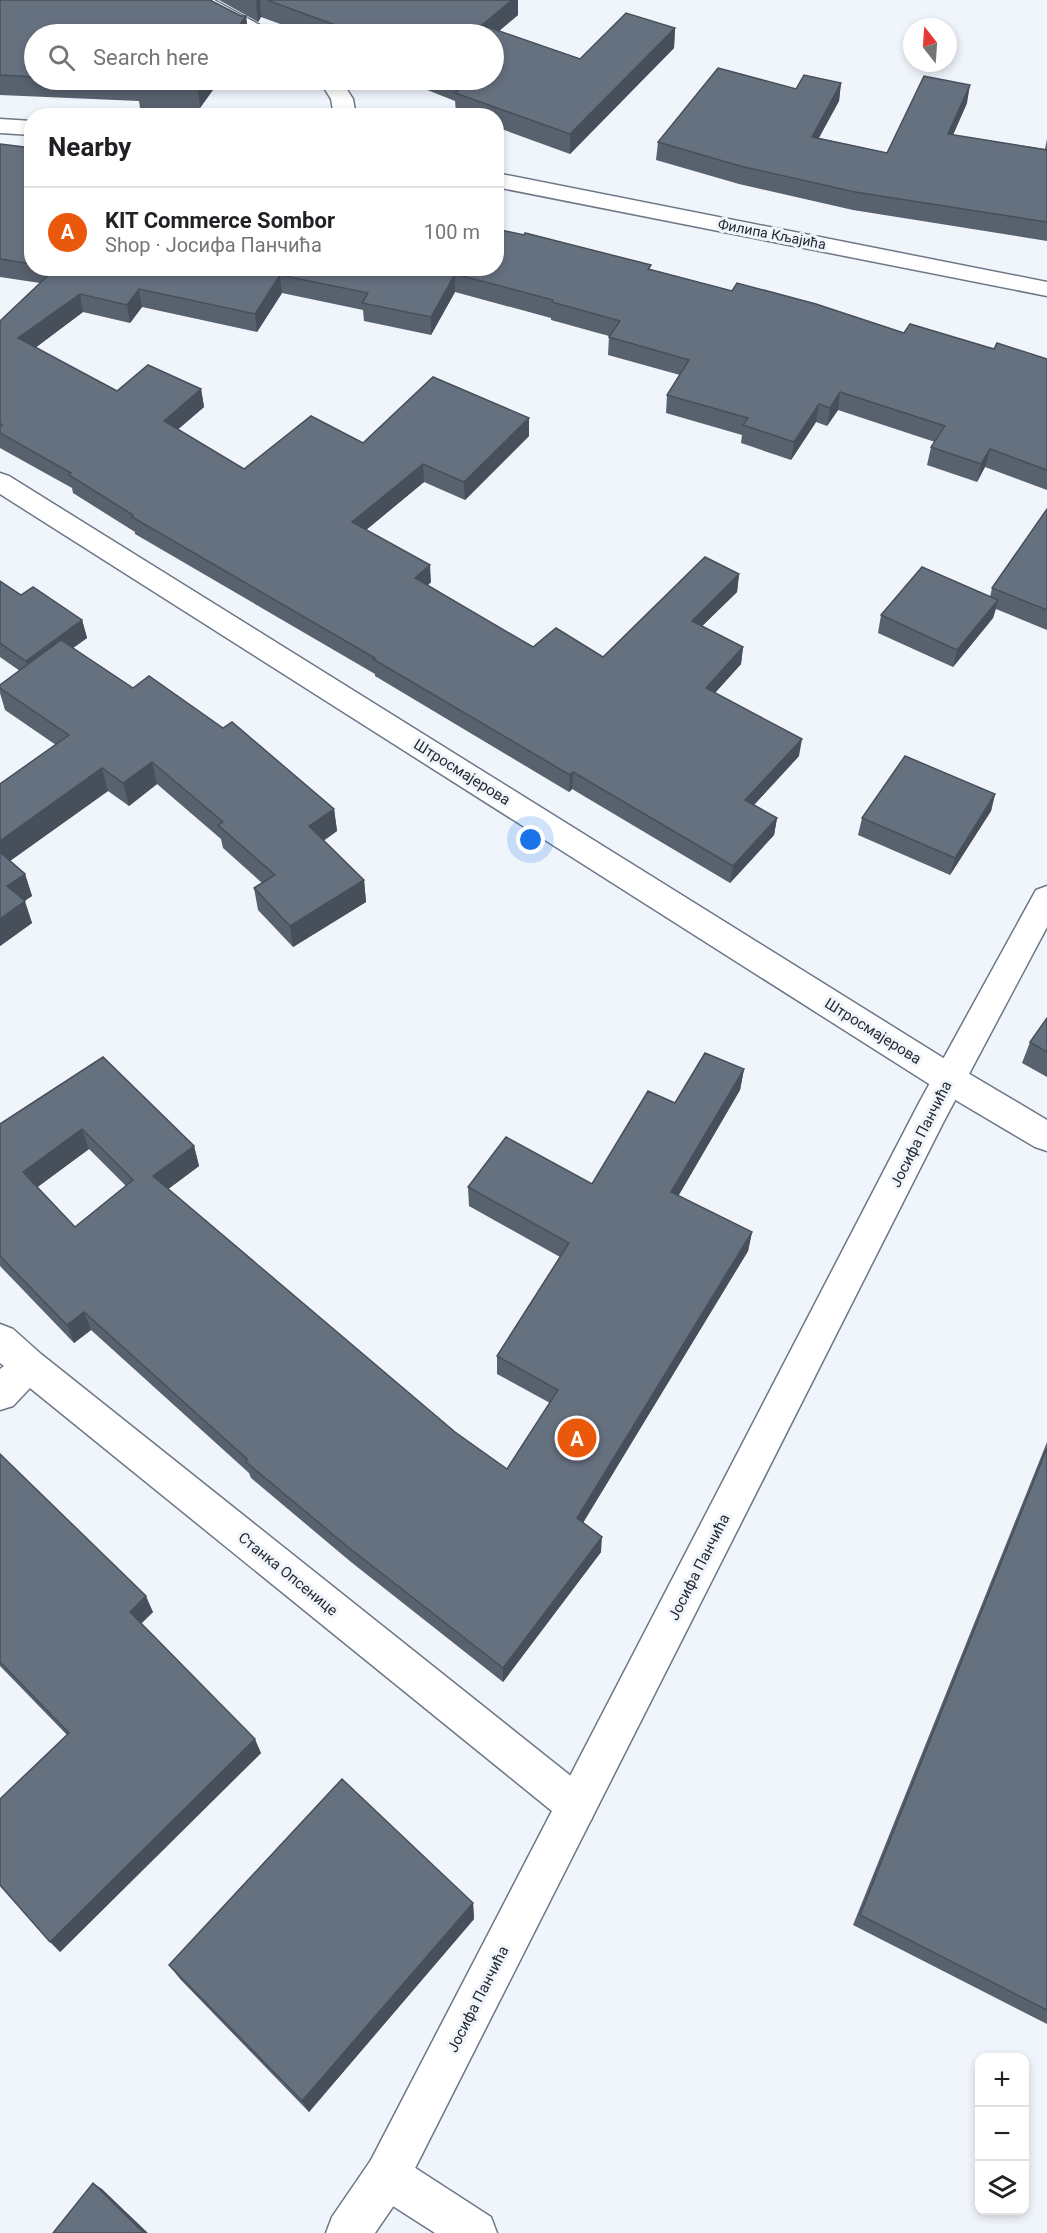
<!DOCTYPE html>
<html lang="en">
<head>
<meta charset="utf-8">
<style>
	body { margin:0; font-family:Roboto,sans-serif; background:#f6f6f6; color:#202124 }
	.controls { position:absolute; right:18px; bottom:18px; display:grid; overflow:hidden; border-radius:12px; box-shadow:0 3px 9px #0003 }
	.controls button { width:54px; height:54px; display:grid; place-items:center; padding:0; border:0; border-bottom:2px solid #e0e0e0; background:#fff; color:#202124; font:30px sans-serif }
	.compass { position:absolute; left:903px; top:18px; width:54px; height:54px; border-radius:50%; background:#fff; box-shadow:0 3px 9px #0003; rotate:343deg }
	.you { position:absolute; left:531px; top:840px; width:21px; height:21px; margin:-15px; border:4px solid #fff; border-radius:50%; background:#1a73e8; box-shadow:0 0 0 9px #1a73e833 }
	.badge { display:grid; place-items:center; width:39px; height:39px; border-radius:50%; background:#ea580c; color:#fff; font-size:20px; font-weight:700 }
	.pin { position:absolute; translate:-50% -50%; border:3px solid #fff; box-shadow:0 2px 6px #0006 }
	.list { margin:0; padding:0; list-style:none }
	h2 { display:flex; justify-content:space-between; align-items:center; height:78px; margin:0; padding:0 24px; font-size:26px }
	h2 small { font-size:20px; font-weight:400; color:#757577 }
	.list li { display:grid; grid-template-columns:39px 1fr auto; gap:18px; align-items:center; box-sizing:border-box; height:90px; padding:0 24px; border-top:2px solid #e0e0e0 }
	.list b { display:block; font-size:22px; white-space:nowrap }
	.list p { margin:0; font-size:20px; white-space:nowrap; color:#757577 }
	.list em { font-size:20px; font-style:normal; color:#757577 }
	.icon { flex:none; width:33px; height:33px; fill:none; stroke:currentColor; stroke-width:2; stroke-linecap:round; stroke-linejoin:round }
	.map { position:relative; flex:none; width:1047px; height:2233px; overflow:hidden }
	.search { position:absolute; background:#fff; box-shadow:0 3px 9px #0003; left:24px; top:24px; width:480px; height:66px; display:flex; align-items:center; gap:15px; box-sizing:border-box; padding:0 21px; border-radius:33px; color:#757577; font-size:22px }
	.panel { position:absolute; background:#fff; box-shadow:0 3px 9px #0003; left:24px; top:108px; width:480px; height:168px; border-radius:24px }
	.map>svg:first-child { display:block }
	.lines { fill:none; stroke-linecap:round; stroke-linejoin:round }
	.street-casing { stroke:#6c7787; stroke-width:3 }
	.secondary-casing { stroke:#6c7787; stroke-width:3 }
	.street { fill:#fff; fill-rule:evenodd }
	.secondary { fill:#fff; fill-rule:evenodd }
	.wall { fill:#58616e; fill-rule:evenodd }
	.shaded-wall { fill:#474f5a }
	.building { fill:#667180; stroke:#474f5a; stroke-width:1.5; fill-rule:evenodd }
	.labels { text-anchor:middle; stroke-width:6; stroke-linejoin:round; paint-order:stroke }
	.far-street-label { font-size:14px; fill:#262b32; stroke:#f0f5fc }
	.street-label { font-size:15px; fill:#262b32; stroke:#f0f5fc }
</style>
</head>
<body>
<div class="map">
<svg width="1047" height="2233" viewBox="0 0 1047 2233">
	<rect width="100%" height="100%" fill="#f0f5fc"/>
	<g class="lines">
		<defs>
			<path id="street" d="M187,0H214L267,29L270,34H244L190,5Z
				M319,80H341L353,99L356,116H334L331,99Z
				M0,473L9,476L961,1069L1047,1120V1151L1035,1147L937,1089L0,494Z
				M0,1324L13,1329L41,1354L591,1792L597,1806L591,1820L577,1826L563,1820L30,1388L13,1406L0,1410V1369L4,1366L0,1363Z
				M387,2154L403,2160L491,2217L497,2233H435L371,2192L365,2176L371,2160Z"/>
			<path id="secondary" d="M0,119L32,121V135L0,133Z
				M496,173L1047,282V296L496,187Z
				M1047,886V927L943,1123L403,2192L375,2233H326L332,2217L371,2160L919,1103L1036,890Z"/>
		</defs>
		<use href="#street" class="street-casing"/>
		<use href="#secondary" class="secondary-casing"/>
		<use href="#street" class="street"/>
		<use href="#secondary" class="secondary"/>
	</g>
	<path class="wall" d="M0,0L246,16L248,34H34V80H220L200,108H140L139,101L0,95Z
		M219,0H518V15L499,31L580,59L675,28L674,48L570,154L496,127V116H464L456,112L455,101L402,80H494V34H308L261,17L258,22Z
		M841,83L839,101L819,138L887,153L967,103L953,135L1045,149L1047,139V241L853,210L739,184L656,160L658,142L796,89Z
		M0,144L32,148V268H496L651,265L650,269L732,291L904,333L1047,359V490L985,467L977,482L927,465L931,447L935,442L838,410L827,426L816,422L791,460L741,443L742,435L666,413L667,395L680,375L608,355L609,336L551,320V318L455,292L431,335L364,321L363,310L282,293L257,332L142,307L130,323L83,312L35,348L117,391L201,389L204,407L178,429L244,469L363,443L529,436L465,500L424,482L366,530L431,582L428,585L533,647L603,657L739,574L737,592L702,626L743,647L741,664L715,693L799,756L754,805L777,818L774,835L730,883L572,789L569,792L375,676V674L135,534V532L73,493L72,488L0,448V321L40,283L0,277Z
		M1047,509V630L996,609L993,618L953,667L878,633L881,615L990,597L992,588Z
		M0,581L21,595L82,620L87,638L73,648L133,688L334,809L337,831L323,841L364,880L366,902L293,947L258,910L254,888L262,883L223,848L221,839L157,784L129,806L108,791L10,861L25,874L32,896L24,901L32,923L0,946V784L56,745L5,710L0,693V685L20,671L0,657Z
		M995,794L991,811L950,875L858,835L862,818Z
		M1047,1018V1077L1022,1063L1030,1042Z
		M103,1057L194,1146L199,1166L168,1189L455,1432L507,1469L550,1403L497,1374V1356L560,1257L469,1206L468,1187L592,1184L675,1103L744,1069L740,1090L678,1196L752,1232L748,1251L583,1523L601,1552L503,1682L351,1562L251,1478L249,1473L91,1330L74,1343L0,1266V1124ZM89,1149L126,1186L75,1227L37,1187Z
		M1047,1442V2024L853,1925Z
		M0,1454L153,1612L141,1624L261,1753L60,1952L67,1735L0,1666Z
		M473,1903L474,1919L309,2112L180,1979L169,1965Z"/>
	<path class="shaded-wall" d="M257,0H260L261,17L258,22L256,2Z
		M512,0H518V15L494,35L482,25Z
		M246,16L248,34H234Z
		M675,28L674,48L570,154V134Z
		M204,80H220L200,108L198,89Z
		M841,83L839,101L809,155L812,137Z
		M970,85L967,103L945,153L948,134Z
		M455,274V292L431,335V317Z
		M280,275L282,293L257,332L255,314Z
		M139,289L142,307L130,323L127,305Z
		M80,294L83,312L23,357L18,338Z
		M201,389L204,407L167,439L164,421Z
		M840,392L838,410L827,426L830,408Z
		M819,404L816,422L791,460L794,442Z
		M529,418V436L465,500L464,482Z
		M990,449L985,467L977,482L981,464Z
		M423,464L424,482L354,540L352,522Z
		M430,565L431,582L416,595L415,578Z
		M739,574L737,592L690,638L692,621Z
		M998,600L993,618L953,667L957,650Z
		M82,620L87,638L31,678L26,661Z
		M743,647L741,664L704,705L706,688Z
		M802,739L799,756L743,817L745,800Z
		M152,762L157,784L129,806L123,783Z
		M102,768L108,791L0,868V841Z
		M573,772L572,789L569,792L570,775Z
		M995,794L991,811L950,875L955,858Z
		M334,809L337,831L312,849L309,826Z
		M777,818L774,835L730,883L733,866Z
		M25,874L32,896L14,908L7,886Z
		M364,880L366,902L293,947L290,926Z
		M25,901L32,923L0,946V919Z
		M744,1069L740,1090L669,1212L671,1192Z
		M82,1129L89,1149L31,1192L23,1172Z
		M194,1146L199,1166L159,1196L153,1176Z
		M752,1232L748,1251L576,1534L577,1518Z
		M84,1312L91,1330L74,1343L67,1325Z
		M602,1537L601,1552L503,1682V1668Z
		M146,1596L153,1612L137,1627L130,1612Z
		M255,1739L261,1753L60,1952L50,1942Z
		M473,1903L474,1919L309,2112L302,2101Z
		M93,2183L102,2189L148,2233H144Z"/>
	<path class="building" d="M0,0H210L241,16H246L234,34H34V77L0,75Z
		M267,0H512L482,25L580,59L626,13L675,28L570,134L455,93L464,85L450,80H494V34H360Z
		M718,68L796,89L804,75L841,83L812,137L887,153L924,76L970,85L948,134L1047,150V222L855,192L740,166L658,142Z
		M102,80H204L198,89L137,88V81Z
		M0,144L32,148V264L0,259Z
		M496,229L524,235L525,233L651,265L648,269L732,291L737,283L816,304L904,333L910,324L994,349L997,343L1047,359V470L990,449L981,464L931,447L945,426L840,392L830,408L819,404L794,442L743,425L748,418L667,395L689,360L609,337L620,321L552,302L553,300L455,274L431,317L362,303L368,293L280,275L255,314L139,289L127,305L80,294L18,338L117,391L148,365L201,389L164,421L244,469L311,416L363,443L433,377L529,418L464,482L423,464L352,522L430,565L415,578L533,647L556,628L603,657L705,557L739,574L692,621L743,647L706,688L802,739L745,800L777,818L733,866L573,772L570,775L373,659L375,658L132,517L133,515L69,475L71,473L0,433V426L2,425L0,423V321L56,268H496Z
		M1047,509V610L992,588Z
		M922,567L998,600L957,650L881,615Z
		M0,581L21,595L33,587L82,620L26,661L0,643Z
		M61,640L133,688L149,676L223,728L232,722L334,809L309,826L364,880L290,926L254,888L275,875L218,825L223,822L152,762L123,783L102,768L0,841V784L69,735L0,688V685Z
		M905,756L995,794L955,858L862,818Z
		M0,852L25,874L7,886L25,901L0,919Z
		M1047,1018V1052L1030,1042Z
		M705,1053L744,1069L671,1192L752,1232L577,1518L602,1537L503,1668L348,1547L246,1462L247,1459L84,1312L67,1325L0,1256V1124L103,1057L194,1146L153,1176L455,1432L507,1469L558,1390L497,1356L569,1243L468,1187L506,1137L592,1184L648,1091L675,1103ZM82,1129L133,1180L75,1227L23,1172Z
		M1047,1448V2010L860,1915Z
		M0,1454L146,1596L130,1612L255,1739L50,1942L0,1885V1799L69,1733L0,1662Z
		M342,1779L473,1903L302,2101L169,1965Z
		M93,2183L144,2233H53Z"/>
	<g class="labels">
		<g class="far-street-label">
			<text transform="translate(772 234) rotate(11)" y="5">Филипа Кљајића</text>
		</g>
		<g class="street-label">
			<text transform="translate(462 772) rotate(32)" y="5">Штросмајерова</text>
			<text transform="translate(873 1031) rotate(32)" y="5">Штросмајерова</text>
			<text transform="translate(921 1134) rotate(-63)" y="5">Јосифа Панчића</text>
			<text transform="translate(699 1567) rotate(-63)" y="5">Јосифа Панчића</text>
			<text transform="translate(288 1574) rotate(39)" y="5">Станка Опсенице</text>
			<text transform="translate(478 1999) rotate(-63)" y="5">Јосифа Панчића</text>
		</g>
	</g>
</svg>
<div class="controls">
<button>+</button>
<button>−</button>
<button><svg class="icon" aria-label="layers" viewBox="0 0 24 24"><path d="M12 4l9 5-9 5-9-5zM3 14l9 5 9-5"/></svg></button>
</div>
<svg class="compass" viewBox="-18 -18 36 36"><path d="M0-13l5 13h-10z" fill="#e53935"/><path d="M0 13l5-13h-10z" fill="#757577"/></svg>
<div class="you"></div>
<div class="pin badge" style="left:577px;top:1438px">A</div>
<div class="search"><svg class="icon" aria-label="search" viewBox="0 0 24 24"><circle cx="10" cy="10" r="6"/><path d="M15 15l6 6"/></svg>Search here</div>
<section class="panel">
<h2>Nearby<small></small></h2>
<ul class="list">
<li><span class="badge">A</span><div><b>KIT Commerce Sombor</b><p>Shop · Јосифа Панчића</p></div><em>100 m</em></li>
</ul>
</section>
</div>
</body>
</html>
